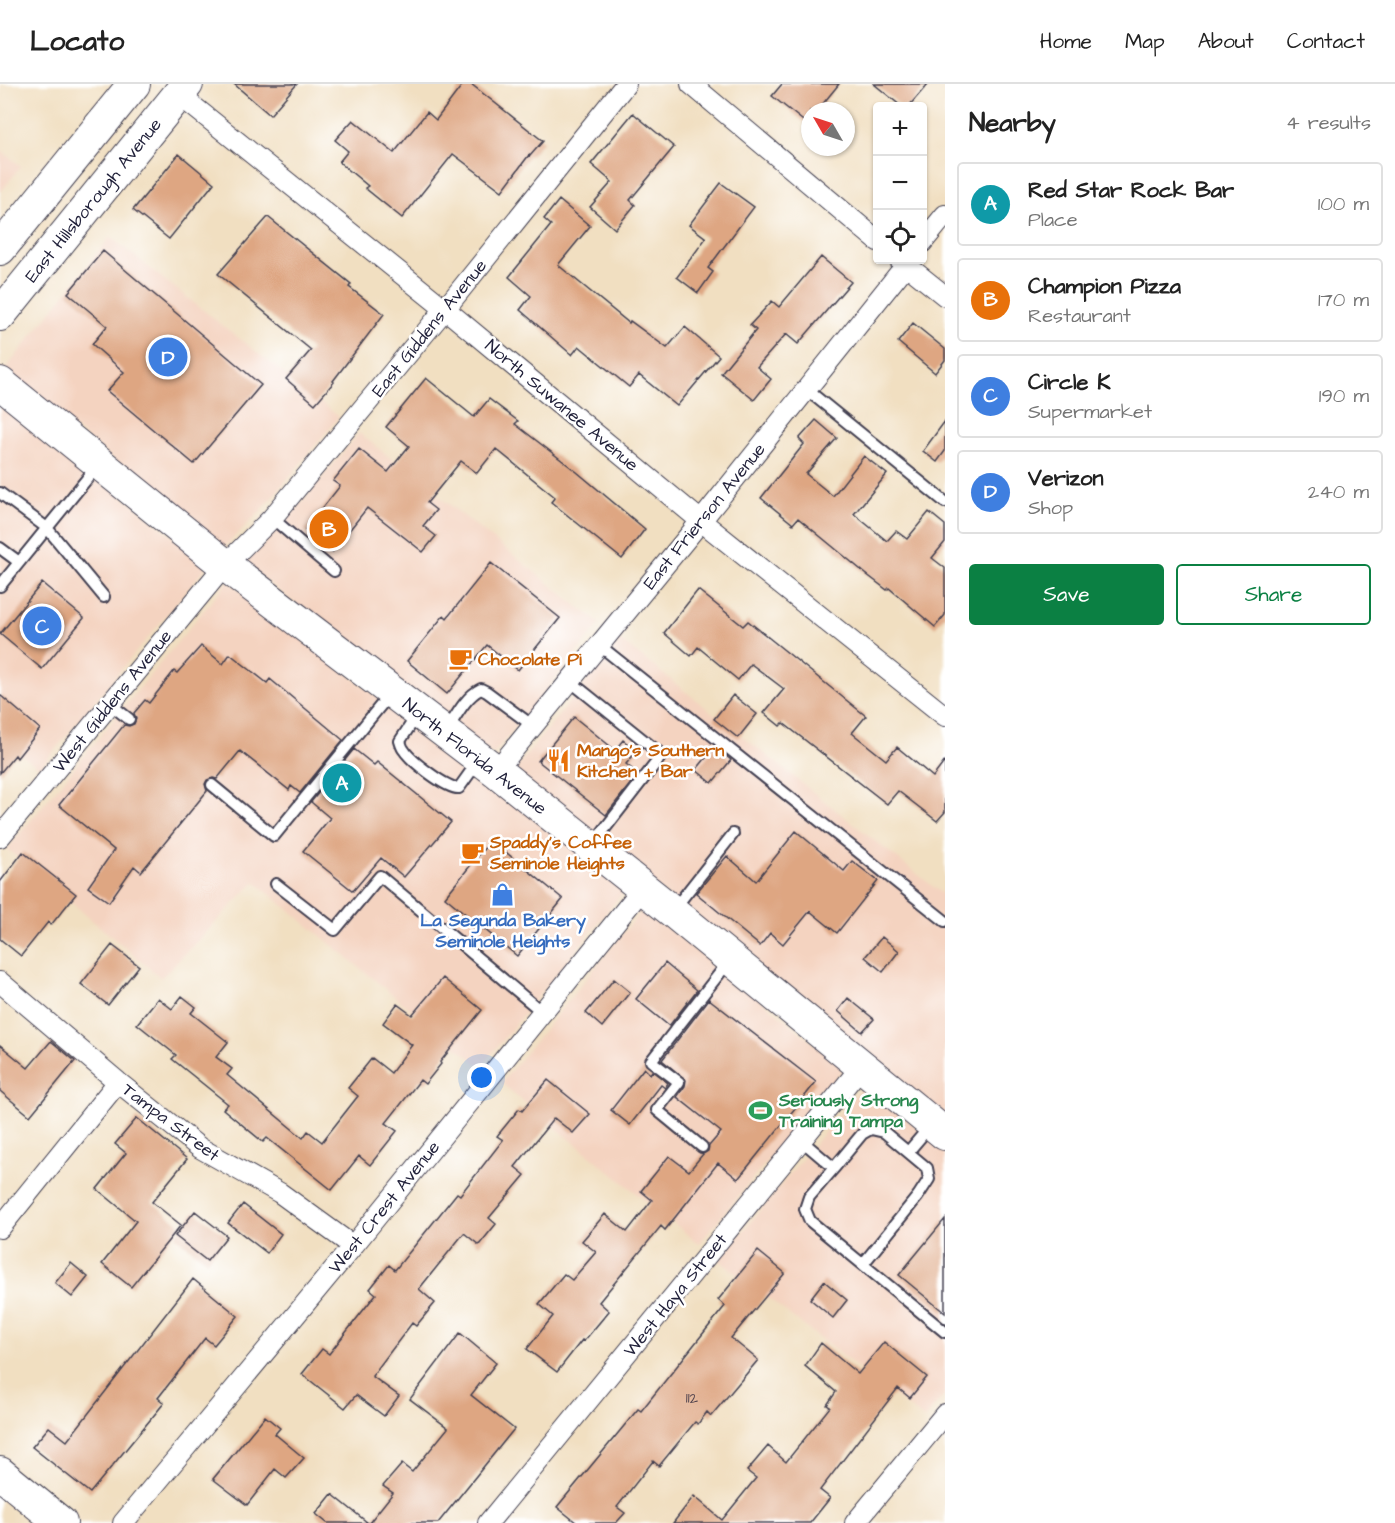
<!DOCTYPE html>
<html lang="en">
<head>
<meta charset="utf-8">
<style>
	body { margin:0; font-family:"Architects Daughter",sans-serif; background:#f2f2f2; color:#222 }
	.controls { position:absolute; right:18px; top:18px; display:grid; overflow:hidden; border-radius:6px; box-shadow:0 2px 4px #0004 }
	.controls button { width:54px; height:54px; display:grid; place-items:center; padding:0; border:0; border-bottom:2px solid #e0e0e0; background:#fff; color:#222; font:30px sans-serif }
	.compass { position:absolute; left:801px; top:18px; width:54px; height:54px; border-radius:50%; background:#fff; box-shadow:0 2px 4px #0004; rotate:309deg }
	.you { position:absolute; left:482px; top:994px; width:21px; height:21px; margin:-15px; border:4px solid #fff; border-radius:50%; background:#1a73e8; box-shadow:0 0 0 9px #1a73e833 }
	.badge { display:grid; place-items:center; width:39px; height:39px; border-radius:50%; background:#0b8043; color:#fff; font-size:20px; font-weight:700 }
	.pin { position:absolute; translate:-50% -50%; border:3px solid #fff; box-shadow:0 2px 6px #0006 }
	.list { margin:0; padding:0; list-style:none }
	h2 { display:flex; justify-content:space-between; align-items:center; height:78px; margin:0; padding:0 24px; font-size:26px }
	h2 small { font-size:20px; font-weight:400; color:#767676 }
	.list li { display:grid; grid-template-columns:39px 1fr auto; gap:18px; align-items:center; box-sizing:border-box; height:84px; margin:0 12px 12px; padding:0 12px; border:2px solid #e0e0e0; border-radius:6px }
	.list b { display:block; font-size:22px; white-space:nowrap }
	.list p { margin:0; font-size:20px; white-space:nowrap; color:#767676 }
	.list em { font-size:20px; font-style:normal; color:#767676 }
	.actions { display:flex; gap:12px; padding:18px 24px }
	.actions a { flex:1; padding:14px 0; border:2px solid #0b8043; border-radius:6px; text-align:center; font-size:21px; color:#0b8043 }
	.actions .main { background:#0b8043; color:#fff }
	.icon { flex:none; width:33px; height:33px; fill:none; stroke:currentColor; stroke-width:2; stroke-linecap:round; stroke-linejoin:round }
	.map { position:relative; flex:none; width:945px; height:1439px; overflow:hidden }
	header { display:flex; align-items:center; gap:36px; box-sizing:border-box; height:84px; padding:0 30px; background:#fff; border-bottom:2px solid #e0e0e0 }
	header strong { font-size:28px }
	nav { display:flex; gap:33px; margin-inline-start:auto; font-size:21px }
	main { display:flex }
	aside { flex:1; background:#fff }
	.map>svg:first-child { display:block }
	.built { fill:#f4d3c0 }
	.building { fill:#dea682 }
	.lines { fill:none; stroke-linecap:round; stroke-linejoin:round }
	.service-casing { stroke:#413e4f; stroke-width:14 }
	.minor-casing { stroke:#413e4f; stroke-width:22 }
	.primary-casing { stroke:#413e4f; stroke-width:34 }
	.service { stroke:#fff; stroke-width:10 }
	.minor { stroke:#fff; stroke-width:20 }
	.primary { stroke:#fff; stroke-width:32 }
	.labels { text-anchor:middle; stroke-width:5; stroke-linejoin:round; paint-order:stroke }
	.number-label { font-size:15px; fill:#51434d }
	.street-label { font-size:18px; fill:#22223b; stroke:#fff }
	.food-label { font-size:18px; font-weight:bold; fill:#c56008; stroke:#fff; text-anchor:start }
	.shop-label { font-size:18px; font-weight:bold; fill:#366cbe; stroke:#fff }
	.leisure-label { font-size:18px; font-weight:bold; fill:#27864d; stroke:#fff; text-anchor:start }
</style>
</head>
<body>
<header>
<strong>Locato</strong>
<nav><a>Home</a><a>Map</a><a>About</a><a>Contact</a></nav>
</header>
<main>
<div class="map">
<svg width="945" height="1439" viewBox="0 0 945 1439">
	<rect width="100%" height="100%" fill="#fff"/>
	<filter id="ink" filterUnits="userSpaceOnUse"><feTurbulence type="fractalNoise" baseFrequency=".0167" numOctaves="2"/><feDisplacementMap in="SourceGraphic" scale="12" xChannelSelector="R" yChannelSelector="G"/><feConvolveMatrix kernelMatrix="1 2 1 2 8 2 1 2 1" color-interpolation-filters="sRGB"/></filter>
	<filter id="wash" filterUnits="userSpaceOnUse"><feTurbulence type="fractalNoise" baseFrequency=".008" numOctaves="4" result="noise"/><feDisplacementMap in="SourceGraphic" scale="24" xChannelSelector="R" yChannelSelector="G"/><feGaussianBlur stdDeviation="1.35" result="paint"/><feColorMatrix in="noise" values="0 0 0 0 0 0 0 0 0 0 0 0 0 0 0 0 0 1.4 0 .05"/><feComposite in="paint" operator="in"/></filter>
	<g filter="url(#wash)">
		<rect width="100%" height="100%" fill="#f1dfc1"/>
		<path class="built" d="M0,66L21,82L0,109Z
			M110,153L339,333L262,426L223,464L4,287Z
			M0,313L208,481L40,684L0,656Z
			M359,349L600,540L493,671L244,480L279,445Z
			M228,497L626,805L481,983L255,798L161,894L7,765Z
			M620,556L945,812V1036L513,687Z
			M646,821L844,984L699,1160L501,999Z
			M864,1000L945,1065V1310L924,1335L719,1176Z"/>
		<g id="blocks">
			<path class="building" d="M234,0H297L270,31Z
				M463,0H471L543,57L530,72L529,71L502,107L453,70L402,134L365,104L368,102L339,78L348,67L335,56L353,36L394,69L427,28L436,36Z
				M782,0H839L817,27H810V36L807,40L772,12Z
				M874,0H928L909,22H901Z
				M633,29L674,63L630,116L635,121L615,145L590,123L612,98L591,80Z
				M179,70L214,99L169,155L133,126Z
				M721,99L754,123L708,184L713,188L698,209L677,193L706,154L689,141Z
				M559,116L590,142L558,181L629,239L630,237L667,264L685,243L719,272L677,322L639,291L629,303L579,262L572,271L520,226L531,212L509,193L551,141L544,135Z
				M268,133L351,200L349,203L384,230L333,297L334,298L315,320L286,295L311,266L218,190Z
				M103,167L261,301L194,380L107,307L124,288L92,260L107,242L68,209Z
				M821,173L851,198L798,260L786,250L757,283L771,295L754,316L721,289L756,246L750,241L772,217L779,223Z
				M913,239L945,265V276L935,289L898,258Z
				M426,294L474,333L489,315L518,337L515,340L577,388L645,445L622,475L551,418L555,413L496,365L477,389L461,377L427,419L436,426L423,442L436,452L423,468L367,424L332,468L305,446L340,402L333,397L359,365L388,388L409,362L386,343Z
				M816,336L837,354L806,390L833,412L864,372L887,390L854,430L887,457L896,447L907,455L929,428L945,441V458L932,474L945,484V531L935,543L889,504L887,506L866,490L798,434L793,440L761,414L804,360L799,355Z
				M945,337V367L937,378L923,367Z
				M491,479L560,534L518,586L487,561L447,610L407,577L444,531L447,534Z
				M42,499L84,534L42,585L0,550Z
				M698,506L743,542L748,537L866,632L852,649L886,676L897,663L933,693L945,677V728L937,737L898,707L887,720L783,639L780,642L764,629L784,605L751,580L738,596L698,563L691,572L664,549Z
				M201,562L223,580L230,570L267,599L270,595L343,656L300,709L291,702L289,706L240,667L217,695L213,694L207,696L205,700L207,707L141,788L134,782L109,818L88,803L114,766L59,721L124,641L129,642L134,640L136,635L134,629L145,616L149,619L174,587L177,589Z
				M0,611L40,645L17,674L15,671L0,689Z
				M733,611L757,630L738,654L714,635Z
				M574,633L615,666L623,656L637,667L626,680L638,690L606,731L538,677Z
				M715,663L731,676L712,699L696,686Z
				M354,665L374,681L377,678L451,738L404,793L381,774L353,807L303,767L330,734L311,718Z
				M796,747L844,787L852,777L878,797L837,849L810,827L783,860L770,849L760,862L696,809L727,772L756,797Z
				M491,756L563,815L517,872L445,813Z
				M23,768L76,810L51,841L48,838L21,872L0,855V798Z
				M882,853L899,867L883,888L865,873Z
				M112,861L139,882L108,921L81,900Z
				M665,879L697,906L669,942L636,915Z
				M443,894L482,926L440,978L441,980L425,1000L420,996L386,1039L397,1047L370,1081L359,1072L332,1106L267,1054L263,1058L223,1025L228,1020L172,975L176,971L137,940L158,914L172,925L182,912L196,923L191,929L228,958L216,973L232,985L227,991L303,1054L308,1047L322,1058L358,1012L348,1004L372,974L391,989L412,961L383,939L397,920L412,931Z
				M614,895L630,908L602,943L586,929Z
				M848,914L874,935L862,948L838,927Z
				M709,915L816,998L738,1095L718,1079L665,1146L661,1142L599,1218L609,1227L584,1257L582,1256L557,1288L527,1265L553,1232L539,1220L564,1190L572,1196L596,1168L582,1157L605,1130L627,1148L652,1116L641,1107L669,1072L689,1087L703,1070L708,1067L709,1062L721,1048L677,1013L685,1002L686,996L662,976Z
				M51,957L75,977L30,1032L0,1007V961L28,984Z
				M644,984L650,990L652,987L668,999L665,1004L661,1001L630,1041L611,1026Z
				M548,996L590,1030L573,1049L554,1034L515,1083L525,1091L489,1134L496,1140L479,1161L464,1149L419,1205L435,1219L416,1242L412,1239L372,1292L399,1312L384,1332L356,1311L345,1324L302,1290L322,1265L329,1270L376,1210L370,1205L389,1181L395,1186L457,1109L460,1111L503,1056L497,1052L519,1025L522,1027Z
				M137,1034L187,1075L152,1118L181,1141L131,1203L102,1180L136,1137L97,1105L126,1069L115,1060Z
				M243,1120L281,1150L267,1169L228,1139Z
				M195,1127L227,1152L207,1177L175,1152Z
				M945,1135V1229L899,1191Z
				M758,1167L785,1189L731,1254L758,1276L711,1332L707,1328L698,1340L695,1338L659,1382L653,1377L617,1423L625,1429L616,1439H577L557,1423L638,1325L641,1327L725,1222L718,1216Z
				M71,1179L88,1193L72,1213L55,1199Z
				M193,1195L238,1232L214,1261L205,1254L158,1314L164,1319L90,1409L32,1363L49,1343L67,1357Z
				M824,1197L847,1216L833,1234L810,1215Z
				M460,1249L496,1279L471,1311L514,1345L438,1439H369L393,1409L383,1402L402,1380L412,1388L448,1344L410,1315Z
				M884,1258L927,1293L910,1314L898,1304L820,1406L830,1414L810,1439H673L694,1412L722,1436L756,1394L747,1387L768,1362L786,1378L830,1323L827,1321L836,1308L805,1282L821,1259L858,1290Z
				M265,1332L280,1344L275,1350L304,1374L286,1394L275,1385L247,1421L213,1395Z
				M332,1410L368,1439H327L316,1430Z"/>
		</g>
	</g>
	<g filter="url(#ink)">
		<use href="#blocks" fill-opacity="0" stroke="#413e4f" stroke-width="1.5"/>
		<g class="lines">
			<defs>
				<path id="service" d="M806,305L945,418
					M0,409L47,444L99,380
					M272,434L334,487
					M0,464L19,478
					M0,502L47,444L104,513
					M599,561L945,837
					M570,597L662,671L593,760
					M110,620L129,635
					M417,631L400,657C401,660 402,664 404,666C410,676 448,706 459,704L479,676
					M447,646C456,632 466,612 481,605L487,608L533,642
					M212,701L274,752L390,610
					M276,800L335,846L380,792L542,928
					M674,825L733,750
					M801,1056L834,1084L809,1113L805,1125L810,1137L945,1248
					M702,1063L657,1026L679,998L651,977L730,876
					M908,1068L931,1041
					M834,1084L862,1050L871,1045L884,1048L927,1084L929,1095L918,1112L863,1180"/>
				<path id="minor" d="M691,0L878,157
					M178,10L445,225L701,437L945,632
					M922,159L945,131
					M900,176L945,212
					M496,687L701,437L910,176
					M0,753L225,481L272,434L445,225L626,0
					M0,898L118,998L200,1064L280,1109L353,1162
					M0,1144L118,998
					M123,1439L353,1162L643,804
					M488,1439L861,983
					M855,1439L945,1330"/>
				<path id="primary" d="M0,165L134,0
					M0,231L187,0
					M0,299L225,481L496,687L672,827L945,1050
					M0,1389L61,1439"/>
			</defs>
			<use href="#service" class="service-casing"/>
			<use href="#minor" class="minor-casing"/>
			<use href="#primary" class="primary-casing"/>
			<use href="#service" class="service"/>
			<use href="#minor" class="minor"/>
			<use href="#primary" class="primary"/>
		</g>
	</g>
	<defs>
		<symbol id="cafe-bare" viewBox="-9 -9 18 18"><path d="M-5.5-4.5H6V0H3Q3 3.5 0 3.5H-2.5Q-5.5 3.5-5.5 0ZM3-3.2v2h1.7v-2ZM-6 4.5H4V6H-6Z" fill="#e8710a" stroke="#fff" stroke-width="2.5" paint-order="stroke"/></symbol>
		<symbol id="restaurant-bare" viewBox="-9 -9 18 18"><path d="M-5-6h1v4h1v-4h1v4h1v-4h1v5L-1.5 .5V6h-2V.5L-5-1ZM5-6V6H3V1.5H1.5Q1.5-4 5-6Z" fill="#e8710a" stroke="#fff" stroke-width="2.5" paint-order="stroke"/></symbol>
		<symbol id="shop-bare" viewBox="-9 -9 18 18"><path d="M-5-2.5h2.3a2.7 3.5 0 0 1 5.4 0H5L5.5 6h-11ZM-1.5-2.5h3a1.5 2.3 0 0 0-3 0Z" fill="#3f7fe0" stroke="#fff" stroke-width="2.5" paint-order="stroke"/></symbol>
		<symbol id="stadium-bare" viewBox="-9 -9 18 18"><path d="M0-5a6.5 5 0 1 0 0 10a6.5 5 0 1 0 0-10ZM-3.5-1.8h7v3.6h-7Z" fill="#2e9e5b" stroke="#fff" stroke-width="2.5" paint-order="stroke"/></symbol>
	</defs>
	<g fill-rule="evenodd">
		<use href="#cafe-bare" x="444" y="558" width="33" height="33"/>
		<use href="#restaurant-bare" x="542" y="660" width="33" height="33"/>
		<use href="#cafe-bare" x="456" y="752" width="33" height="33"/>
		<use href="#shop-bare" x="486" y="794" width="33" height="33"/>
		<use href="#stadium-bare" x="744" y="1010" width="33" height="33"/>
	</g>
	<g class="labels">
		<g class="number-label">
			<text x="692" y="1319">112</text>
		</g>
		<g class="street-label">
			<text transform="translate(93 116) rotate(-51)" y="6">East Hillsborough Avenue</text>
			<text transform="translate(429 244) rotate(-51)" y="6">East Giddens Avenue</text>
			<text transform="translate(562 321) rotate(40)" y="6">North Suwanee Avenue</text>
			<text transform="translate(704 432) rotate(-51)" y="6">East Frierson Avenue</text>
			<text transform="translate(112 617) rotate(-51)" y="6">West Giddens Avenue</text>
			<text transform="translate(475 672) rotate(38)" y="6">North Florida Avenue</text>
			<text transform="translate(171 1038) rotate(37)" y="6">Tampa Street</text>
			<text transform="translate(384 1123) rotate(-51)" y="6">West Crest Avenue</text>
			<text transform="translate(675 1211) rotate(-51)" y="6">West Haya Street</text>
		</g>
		<g class="food-label">
			<text x="478" y="581">Chocolate Pi</text>
			<text x="577" y="672">Mango's Southern<tspan x="577" dy="21">Kitchen + Bar</tspan></text>
			<text x="490" y="764">Spaddy's Coffee<tspan x="490" dy="21">Seminole Heights</tspan></text>
		</g>
		<g class="shop-label">
			<text x="503" y="842">La Segunda Bakery<tspan x="503" dy="21">Seminole Heights</tspan></text>
		</g>
		<g class="leisure-label">
			<text x="779" y="1022">Seriously Strong<tspan x="779" dy="21">Training Tampa</tspan></text>
		</g>
	</g>
</svg>
<div class="controls">
<button>+</button>
<button>−</button>
<button><svg class="icon" aria-label="locate" viewBox="0 0 24 24"><circle cx="12" cy="12" r="6"/><path d="M12 2v4M12 18v4M2 12h4M18 12h4"/></svg></button>
</div>
<svg class="compass" viewBox="-18 -18 36 36"><path d="M0-13l5 13h-10z" fill="#e53935"/><path d="M0 13l5-13h-10z" fill="#767676"/></svg>
<div class="you"></div>
<div class="pin badge" style="left:342px;top:699px;background:#0f9aa8">A</div>
<div class="pin badge" style="left:329px;top:445px;background:#e8710a">B</div>
<div class="pin badge" style="left:42px;top:542px;background:#3f7fe0">C</div>
<div class="pin badge" style="left:168px;top:273px;background:#3f7fe0">D</div>
</div>
<aside>
<h2>Nearby<small>4 results</small></h2>
<ul class="list">
<li><span class="badge" style="background:#0f9aa8">A</span><div><b>Red Star Rock Bar</b><p>Place</p></div><em>100 m</em></li>
<li><span class="badge" style="background:#e8710a">B</span><div><b>Champion Pizza</b><p>Restaurant</p></div><em>170 m</em></li>
<li><span class="badge" style="background:#3f7fe0">C</span><div><b>Circle K</b><p>Supermarket</p></div><em>190 m</em></li>
<li><span class="badge" style="background:#3f7fe0">D</span><div><b>Verizon</b><p>Shop</p></div><em>240 m</em></li>
</ul>
<div class="actions"><a class="main">Save</a><a>Share</a></div>
</aside>
</main>
</body>
</html>
